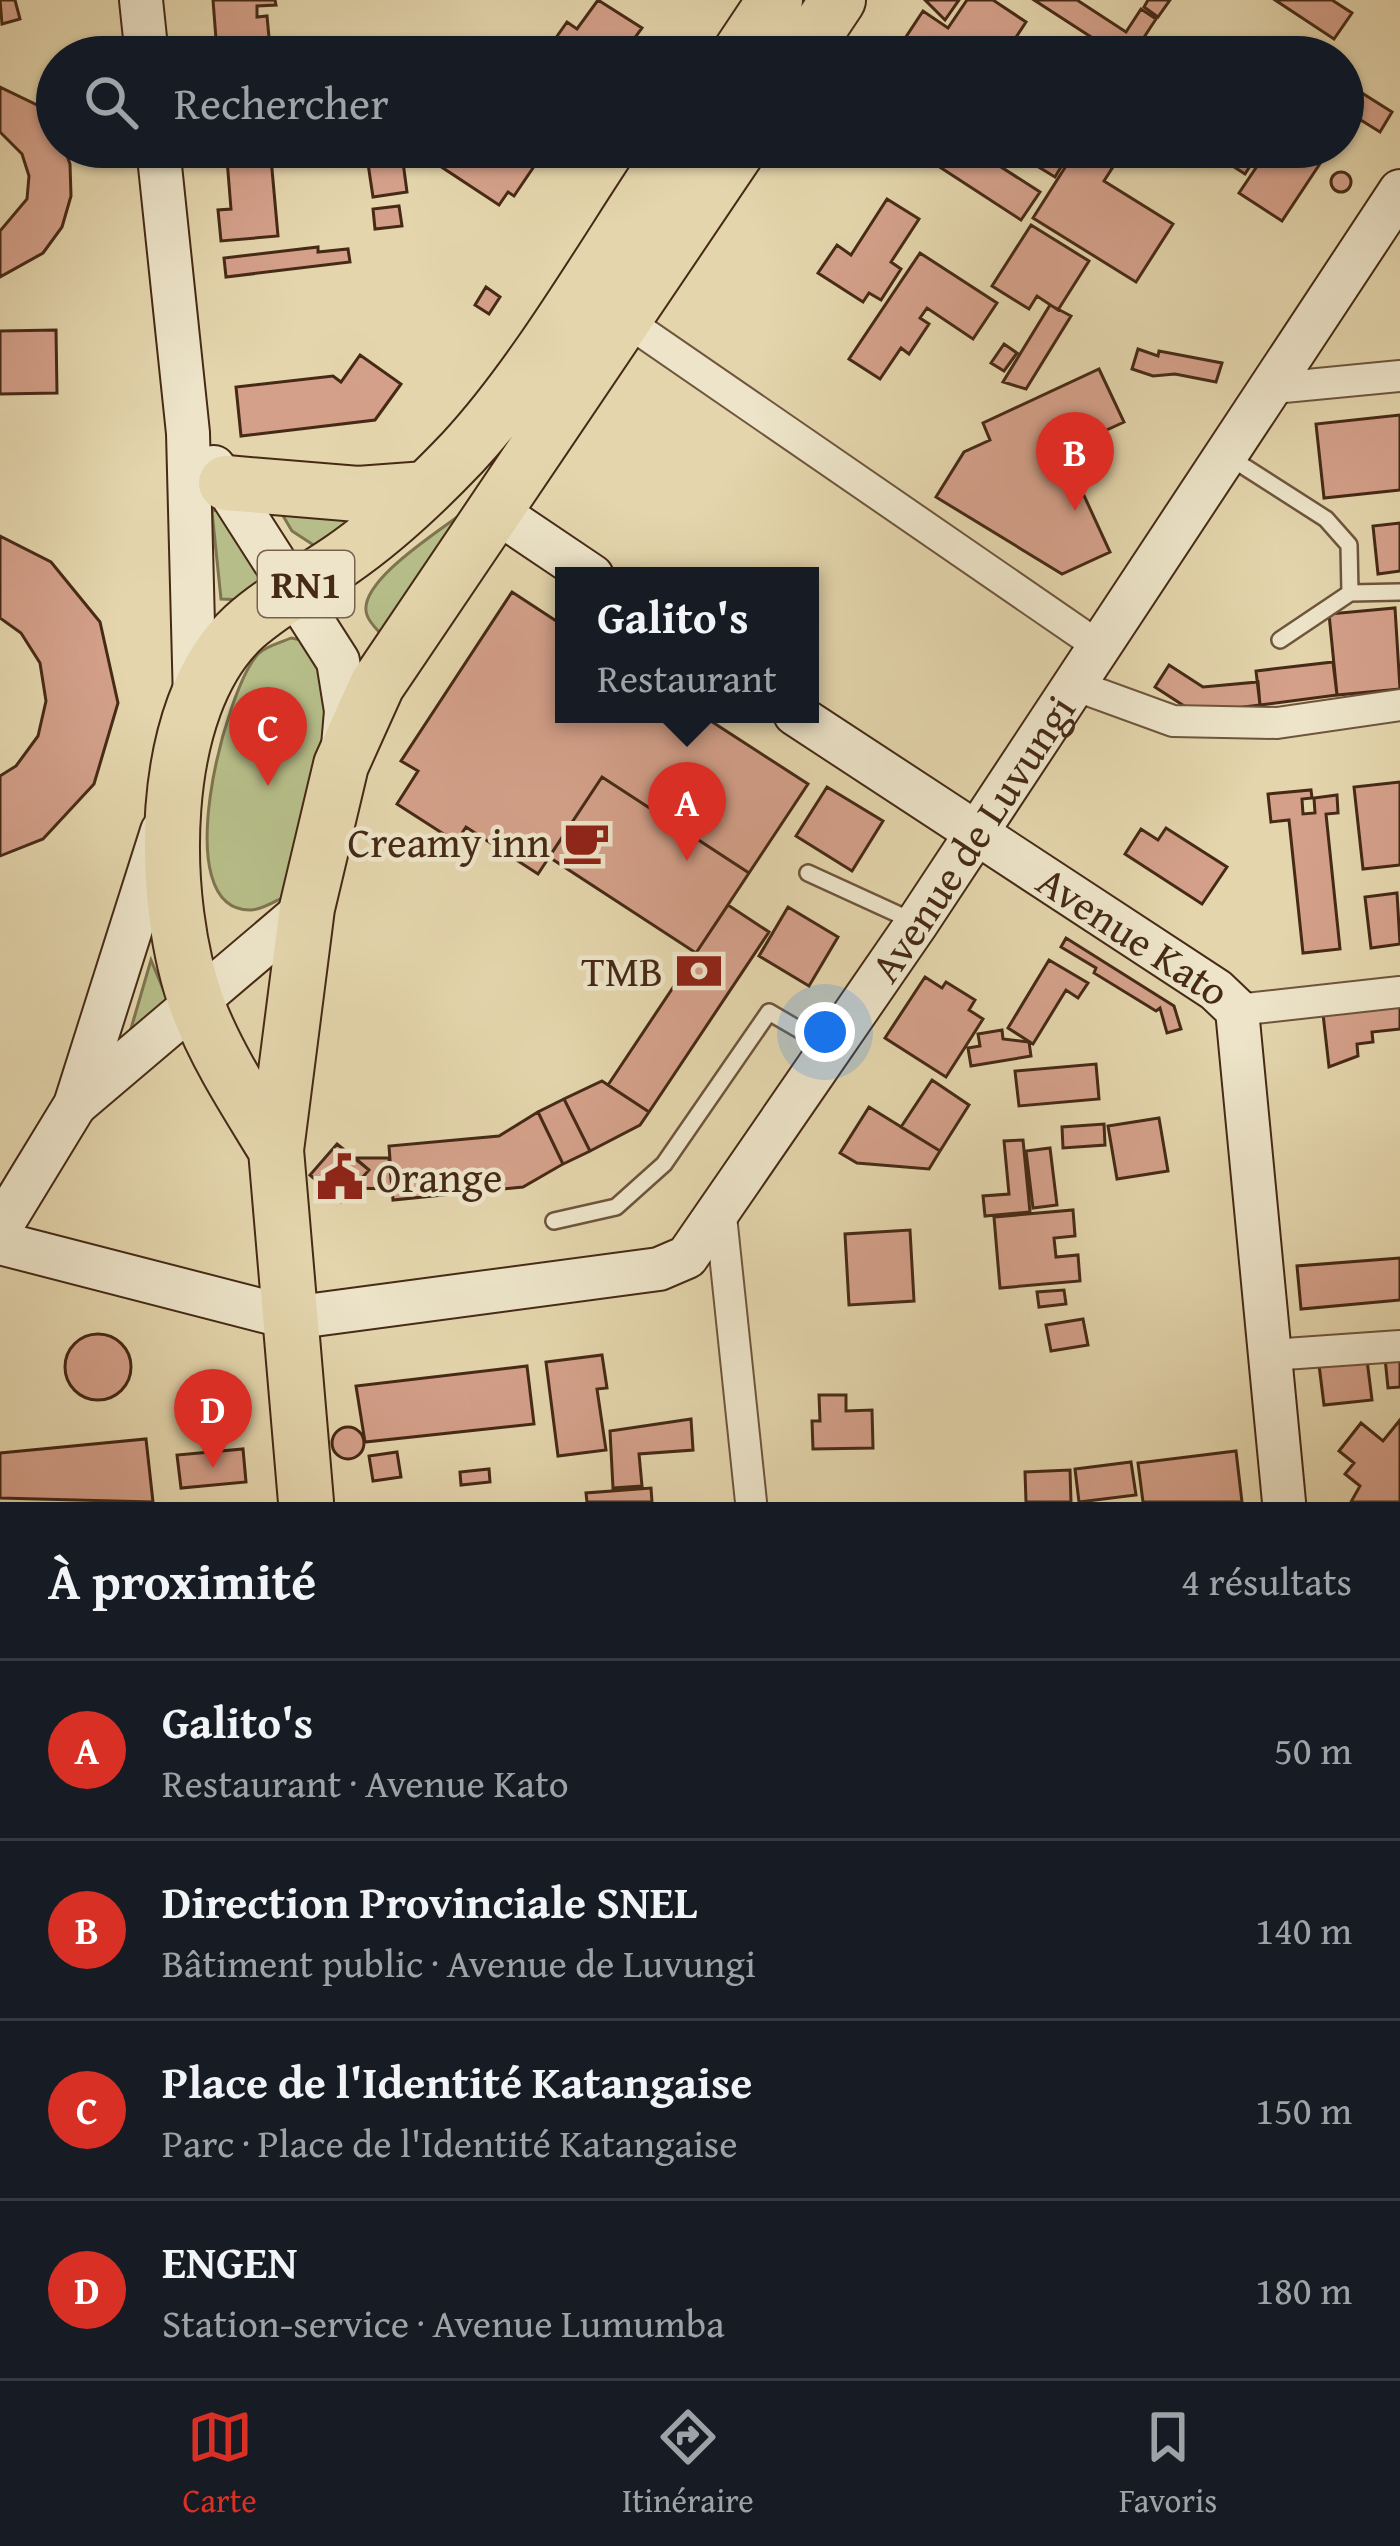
<!DOCTYPE html>
<html lang="fr">
<head>
<meta charset="utf-8">
<style>
	body { margin:0; font-family:"Gentium Book Plus",serif; background:#242831; color:#f1f3f6 }
	.you { position:absolute; left:825px; top:1032px; width:42px; height:42px; margin:-30px; border:9px solid #fff; border-radius:50%; background:#1a73e8; box-shadow:0 0 0 18px #1a73e833 }
	.badge { display:grid; place-items:center; width:78px; height:78px; border-radius:50%; background:#d93025; color:#fff; font-size:39px; font-weight:700 }
	.pin { position:absolute; translate:-50% -99px; filter:drop-shadow(0 3px 6px #0008) }
	.pin::after { content:''; position:absolute; top:63px; width:42px; height:36px; background:inherit; clip-path:polygon(0 0,100% 0,50% 100%) }
	.popup { position:absolute; left:555px; top:567px; width:264px; height:156px; box-sizing:border-box; display:grid; place-content:center; border-radius:0px; background:#171b24; filter:drop-shadow(0 3px 9px #0005); font-size:39px; white-space:nowrap; color:#9ea1a6 }
	.popup b { font-size:45px; color:#f1f3f6 }
	.popup::after { content:''; position:absolute; left:50%; top:100%; margin-left:-24px; border:24px solid transparent; border-top-color:#171b24 }
	.list { margin:0; padding:0; list-style:none }
	h2 { display:flex; justify-content:space-between; align-items:center; height:156px; margin:0; padding:0 48px; font-size:51px }
	h2 small { font-size:39px; font-weight:400; color:#9ea1a6 }
	.list li { display:grid; grid-template-columns:78px 1fr auto; gap:36px; align-items:center; box-sizing:border-box; height:180px; padding:0 48px; border-top:3px solid #363941 }
	.list b { display:block; font-size:45px; white-space:nowrap }
	.list p { margin:0; font-size:39px; white-space:nowrap; color:#9ea1a6 }
	.list em { font-size:39px; font-style:normal; color:#9ea1a6 }
	.icon { flex:none; width:66px; height:66px; fill:none; stroke:currentColor; stroke-width:2; stroke-linecap:round; stroke-linejoin:round }
	.map { position:relative; flex:none; width:1400px; height:1502px; overflow:hidden }
	.search { position:absolute; background:#171b24; box-shadow:0 3px 9px #0004; left:36px; right:36px; top:36px; height:132px; display:flex; align-items:center; gap:30px; box-sizing:border-box; padding:0 42px; border-radius:66px; color:#9ea1a6; font-size:45px }
	.sheet { height:876px; background:#171b24 }
	nav { display:flex; justify-content:space-around; align-items:center; box-sizing:border-box; height:168px; border-top:3px solid #363941; background:#171b24; font-size:33px; color:#9ea1a6 }
	nav a { display:grid; justify-items:center; gap:6px }
	nav .on { color:#d93025 }
	.map>svg:first-child { display:block }
	.green { fill:#b6bd88; stroke:#7e744f; stroke-width:3 }
	.building { fill:#d4a08a; stroke:#462a16; stroke-width:3 }
	.lines { fill:none; stroke-linecap:round; stroke-linejoin:round }
	.lane-casing { stroke:#6e553c; stroke-width:20 }
	.street-casing { stroke:#6e553c; stroke-width:34 }
	.secondary-casing { stroke:#462a16; stroke-width:46 }
	.highway-casing { stroke:#462a16; stroke-width:58 }
	.lane { stroke:#ede4c9; stroke-width:15 }
	.street { stroke:#ede4c9; stroke-width:30 }
	.secondary { stroke:#ede4c9; stroke-width:42 }
	.highway { stroke:#e4d5ac; stroke-width:54 }
	.labels { text-anchor:middle; stroke-width:9; stroke-linejoin:round; paint-order:stroke }
	.shield { fill:#ede4c9; stroke:#78624c; stroke-width:3 }
	.shield-label { font-size:39px; font-weight:bold; fill:#462a16 }
	.street-label { font-size:42px; fill:#462a16; stroke:#ede4c9 }
	.poi-label { font-size:42px; fill:#462a16; stroke:#ede4c9; text-anchor:end }
</style>
</head>
<body>
<div class="map">
<svg width="1400" height="1502" viewBox="0 0 1400 1502">
	<rect width="100%" height="100%" fill="#e4d5ac"/>
	<filter id="stains"><feTurbulence type="fractalNoise" baseFrequency=".00167" numOctaves="4"/><feColorMatrix values="0 0 0 0 .2 0 0 0 0 .09 0 0 0 0 .02 0 0 0 .5 -.17"/></filter>
	<radialGradient id="worn" r=".72"><stop offset=".6" stop-color="#630" stop-opacity="0"/><stop offset="1" stop-color="#630" stop-opacity=".3"/></radialGradient>
	<path class="green" d="M223,504L269,581L247,600L221,599L212,512Z
		M372,507L315,546L292,531L279,509Z
		M464,512L385,639C380,632 369,623 367,615C355,583 441,530 464,512Z
		M291,638L307,641L340,696L286,896C277,900 262,910 251,910C166,912 225,690 258,654C266,646 280,643 291,638Z
		M151,960L173,1013L123,1056Z"/>
	<path class="building" d="M0,0H15L20,19L2,24Z
		M213,0H275L276,5L257,6V17L267,16L270,48L217,52Z
		M598,0L642,28L621,57H560L548,49L567,22L577,29Z
		M925,0H959L945,20Z
		M967,0H993L1026,22L1003,57H909L898,49L923,11L948,28Z
		M1034,0H1077L1126,32L1141,9L1156,19L1131,57H1122Z
		M1148,0H1170L1158,17L1144,7Z
		M1275,0H1332L1352,13L1334,39Z
		M1343,81L1392,112L1380,132L1343,109Z
		M0,87L37,105L57,130V147H64L70,164L71,196L62,227L43,253L0,277V231L27,199L29,176L22,154L0,132Z
		M226,147H270L278,236L221,241L218,210L231,209Z
		M373,147H401L407,192L373,197L367,157L374,156Z
		M444,147H515L537,162L514,196L508,192L499,205L434,162Z
		M909,147H970L1040,192L1021,220Z
		M1006,147H1073L1055,177Z
		M1078,147H1098L1118,159L1104,181L1173,224L1136,282L1033,218Z
		M1219,147H1262L1245,174L1214,154Z
		M1270,147H1331L1282,221L1239,193Z
		M1331 182a10 10 0 1 1 20 0a10 10 0 1 1-20 0Z
		M887,199L919,219L891,262L901,269L881,300L869,293L863,302L818,273L837,245L851,255Z
		M399,206L402,226L375,229L373,209Z
		M1031,225L1089,261L1058,310L1037,296L1029,309L992,286Z
		M318,247V252L348,249L350,262L226,277L224,258Z
		M920,253L997,303L973,339L927,308L920,318L929,324L909,354L901,348L880,379L849,359Z
		M486,287L500,297L489,314L475,305Z
		M1050,305L1071,316L1026,389L1003,382Z
		M56,330L57,393L0,394V331Z
		M1004,344L1017,353L1004,371L991,363Z
		M1138,349L1158,356L1159,351L1222,363L1216,382L1175,374L1153,376L1132,369Z
		M360,355L401,384L375,420L241,436L236,387L333,376L341,382Z
		M1099,369L1124,422L1063,450L1110,552L1062,574L936,497L964,452L990,440L983,423Z
		M1400,415V490L1324,498L1316,424Z
		M1400,523V571L1378,574L1373,526Z
		M0,536L51,562L100,622L118,703L94,784L43,839L0,856V776L16,766L38,736L46,701L40,663L21,633L0,618Z
		M512,592L564,626V714H700L808,784L749,873L602,777L538,874L466,827L456,842L397,804L418,771L401,761Z
		M1395,608L1400,689L1337,695L1329,614Z
		M1333,662L1337,695L1260,705L1256,671Z
		M1169,665L1203,687L1258,682L1260,705L1195,713L1155,687Z
		M602,777L749,873L696,953L549,857Z
		M1400,782V865L1363,869L1354,787Z
		M827,787L883,821L852,871L796,836Z
		M1311,790L1312,798L1302,799L1303,814L1315,813L1314,798L1337,795L1338,813L1326,814L1340,949L1303,953L1289,820L1271,822L1268,794Z
		M1166,828L1227,867L1202,904L1125,854L1141,829L1158,840Z
		M1397,893L1400,944L1371,948L1365,897Z
		M728,905L769,932L649,1112L608,1085Z
		M788,907L838,937L809,986L759,956Z
		M1066,938L1174,1006L1181,1029L1167,1033L1160,1008L1156,1011L1094,973L1096,968L1061,947Z
		M1049,960L1088,983L1078,998L1066,990L1033,1044L1008,1028Z
		M925,977L942,988L946,982L975,1000L969,1010L983,1019L946,1077L885,1038Z
		M1400,1005V1029L1372,1032L1373,1042L1357,1044L1358,1056L1329,1067L1323,1014Z
		M1002,1030L1003,1039L1029,1042L1031,1056L971,1066L968,1048L980,1046L978,1034Z
		M1096,1064L1099,1099L1019,1106L1015,1071Z
		M932,1080L969,1105L940,1151L901,1127Z
		M602,1081L649,1112L640,1125L590,1151L564,1099Z
		M564,1099L590,1151L563,1164L538,1112Z
		M869,1107L940,1151L929,1169L857,1163L840,1153Z
		M538,1112L563,1164L523,1187L393,1200L389,1146L499,1136Z
		M1159,1118L1168,1171L1117,1179L1108,1126Z
		M1104,1124L1105,1145L1063,1148L1062,1127Z
		M1023,1140L1030,1212L985,1216L983,1196L1009,1194L1004,1141Z
		M337,1144L369,1170L341,1202L310,1175Z
		M1050,1148L1057,1205L1033,1208L1026,1151Z
		M355,1158H389L392,1189L353,1188L369,1170Z
		M1073,1210L1075,1236L1054,1238L1056,1257L1078,1255L1080,1281L1000,1288L994,1217Z
		M910,1230L914,1301L849,1305L845,1234Z
		M1400,1258V1300L1301,1309L1297,1266Z
		M1064,1290L1066,1304L1039,1307L1037,1292Z
		M1083,1319L1088,1345L1051,1351L1046,1325Z
		M65 1367a33 33 0 1 1 66 0a33 33 0 1 1-66 0Z
		M1366,1352L1372,1400L1324,1405L1318,1357Z
		M602,1355L607,1388L597,1389L606,1450L558,1456L546,1362Z
		M1400,1356V1387L1388,1388L1385,1358Z
		M527,1366L534,1424L365,1442L356,1386Z
		M819,1395H846V1411L872,1410L873,1448L813,1449L812,1421H820Z
		M691,1419L693,1450L639,1454L642,1486L613,1488L610,1431Z
		M1400,1420V1502H1351L1360,1486L1345,1474L1354,1463L1339,1451L1361,1423L1383,1441Z
		M332 1443a16 16 0 1 1 32 0a16 16 0 1 1-32 0Z
		M146,1439L153,1502L0,1498V1453Z
		M243,1449L246,1482L181,1488L177,1455Z
		M1236,1451L1242,1502H1143L1138,1463Z
		M397,1452L401,1477L373,1481L369,1456Z
		M1131,1462L1136,1495L1079,1502L1075,1469Z
		M489,1469L490,1482L461,1485L460,1472Z
		M1070,1470L1071,1502H1026L1025,1472Z
		M651,1488L652,1502H587L586,1493Z"/>
	<g class="lines">
		<defs>
			<path id="lane" d="M1226,455L1326,519L1349,545L1350,593L1280,640
				M1350,593L1400,592
				M808,873L915,922
				M554,1221L616,1207L664,1164L769,1012L829,1047"/>
			<path id="street" d="M625,320L1100,647
				M1265,389L1400,376
				M1074,685L1173,721L1277,723L1400,705
				M1237,1010L1400,992
				M721,1216L751,1502
				M1270,1355L1400,1346"/>
			<g id="secondary">
				<path d="M141,0L147,57"/>
				<path d="M158,147L188,433L195,701"/>
				<path d="M214,467L338,661L346,711L343,746"/>
				<path d="M497,512L592,576"/>
				<path id="s1" d="M795,714L1216,990L1237,1010L1284,1502"/>
				<path d="M75,1105L307,908"/>
				<path d="M0,1228L75,1105L162,831"/>
				<path id="s2" d="M0,1243L291,1318L659,1269L687,1257L917,923L1400,191"/>
			</g>
			<path id="highway" d="M737,57L775,0
				M800,57L838,0
				M226,483L358,494L426,489
				M276,1150C248,1104 217,1057 198,1007C159,902 156,708 244,627C273,601 309,582 341,560C386,529 425,492 463,452C540,369 611,242 676,147
				M306,1502L276,1150L307,908L341,765L377,685L740,147"/>
		</defs>
		<use href="#lane" class="lane-casing"/>
		<use href="#street" class="street-casing"/>
		<use href="#secondary" class="secondary-casing"/>
		<use href="#highway" class="highway-casing"/>
		<use href="#lane" class="lane"/>
		<use href="#street" class="street"/>
		<use href="#secondary" class="secondary"/>
		<use href="#highway" class="highway"/>
	</g>
	<defs>
		<symbol id="cafe-bare" viewBox="-9 -9 18 18"><path d="M-5.5-4.5H6V0H3Q3 3.5 0 3.5H-2.5Q-5.5 3.5-5.5 0ZM3-3.2v2h1.7v-2ZM-6 4.5H4V6H-6Z" fill="#8f2418" stroke="#ede4c9" stroke-width="2.5" paint-order="stroke"/></symbol>
		<symbol id="bank-bare" viewBox="-9 -9 18 18"><path d="M-6-4H6V4H-6ZM0-2.3a2.3 2.3 0 1 0 0 4.6a2.3 2.3 0 1 0 0-4.6Z" fill="#8f2418" stroke="#ede4c9" stroke-width="2.5" paint-order="stroke"/></symbol>
		<symbol id="civic-bare" viewBox="-9 -9 18 18"><path d="M-.6-6.5H3V-4.5H.6V-3L4-1V1h2V6H-6V1h2V-1L-.6-3ZM-1.2 2.5V6h2.4V2.5Z" fill="#8f2418" stroke="#ede4c9" stroke-width="2.5" paint-order="stroke"/></symbol>
	</defs>
	<g fill-rule="evenodd">
		<use href="#cafe-bare" x="553" y="809" width="66" height="66"/>
		<use href="#bank-bare" x="666" y="938" width="66" height="66"/>
		<use href="#civic-bare" x="307" y="1144" width="66" height="66"/>
	</g>
	<g class="labels">
		<rect class="shield" x="258" y="551" width="96" height="66" rx="9"/>
		<g class="shield-label">
			<text x="306" y="598">RN1</text>
		</g>
		<g class="street-label">
			<text dy="15" stroke="none"><textPath href="#s2" startOffset="1209">Avenue de Luvungi</textPath></text>
			<text dy="15" stroke="none"><textPath href="#s1" startOffset="405">Avenue Kato</textPath></text>
		</g>
		<g class="poi-label">
			<text x="550" y="857">Creamy inn</text>
			<text x="663" y="986">TMB</text>
			<text x="376" y="1192" text-anchor="start">Orange</text>
		</g>
	</g>
	<rect width="100%" height="100%" filter="url(#stains)"/>
	<rect width="100%" height="100%" fill="url(#worn)"/>
</svg>
<div class="you"></div>
<div class="pin badge" style="left:687px;top:861px">A</div>
<div class="popup"><b>Galito's</b>Restaurant</div>
<div class="pin badge" style="left:1075px;top:511px">B</div>
<div class="pin badge" style="left:268px;top:786px">C</div>
<div class="pin badge" style="left:213px;top:1468px">D</div>
<div class="search"><svg class="icon" aria-label="search" viewBox="0 0 24 24"><circle cx="10" cy="10" r="6"/><path d="M15 15l6 6"/></svg>Rechercher</div>
</div>
<section class="sheet">
<h2>À proximité<small>4 résultats</small></h2>
<ul class="list">
<li><span class="badge">A</span><div><b>Galito's</b><p>Restaurant · Avenue Kato</p></div><em>50 m</em></li>
<li><span class="badge">B</span><div><b>Direction Provinciale SNEL</b><p>Bâtiment public · Avenue de Luvungi</p></div><em>140 m</em></li>
<li><span class="badge">C</span><div><b>Place de l'Identité Katangaise</b><p>Parc · Place de l'Identité Katangaise</p></div><em>150 m</em></li>
<li><span class="badge">D</span><div><b>ENGEN</b><p>Station-service · Avenue Lumumba</p></div><em>180 m</em></li>
</ul>
</section>
<nav>
<a class="on"><svg class="icon" aria-label="map" viewBox="0 0 24 24"><path d="M3 6l6-2 6 2 6-2v14l-6 2-6-2-6 2zM9 4v14M15 6v14"/></svg>Carte</a>
<a><svg class="icon" aria-label="directions" viewBox="0 0 24 24"><path d="M12 3l9 9-9 9-9-9zM9 14v-3h6M13 9l2 2-2 2"/></svg>Itinéraire</a>
<a><svg class="icon" aria-label="saved" viewBox="0 0 24 24"><path d="M7 4h10v16l-5-4-5 4z"/></svg>Favoris</a>
</nav>
</body>
</html>
